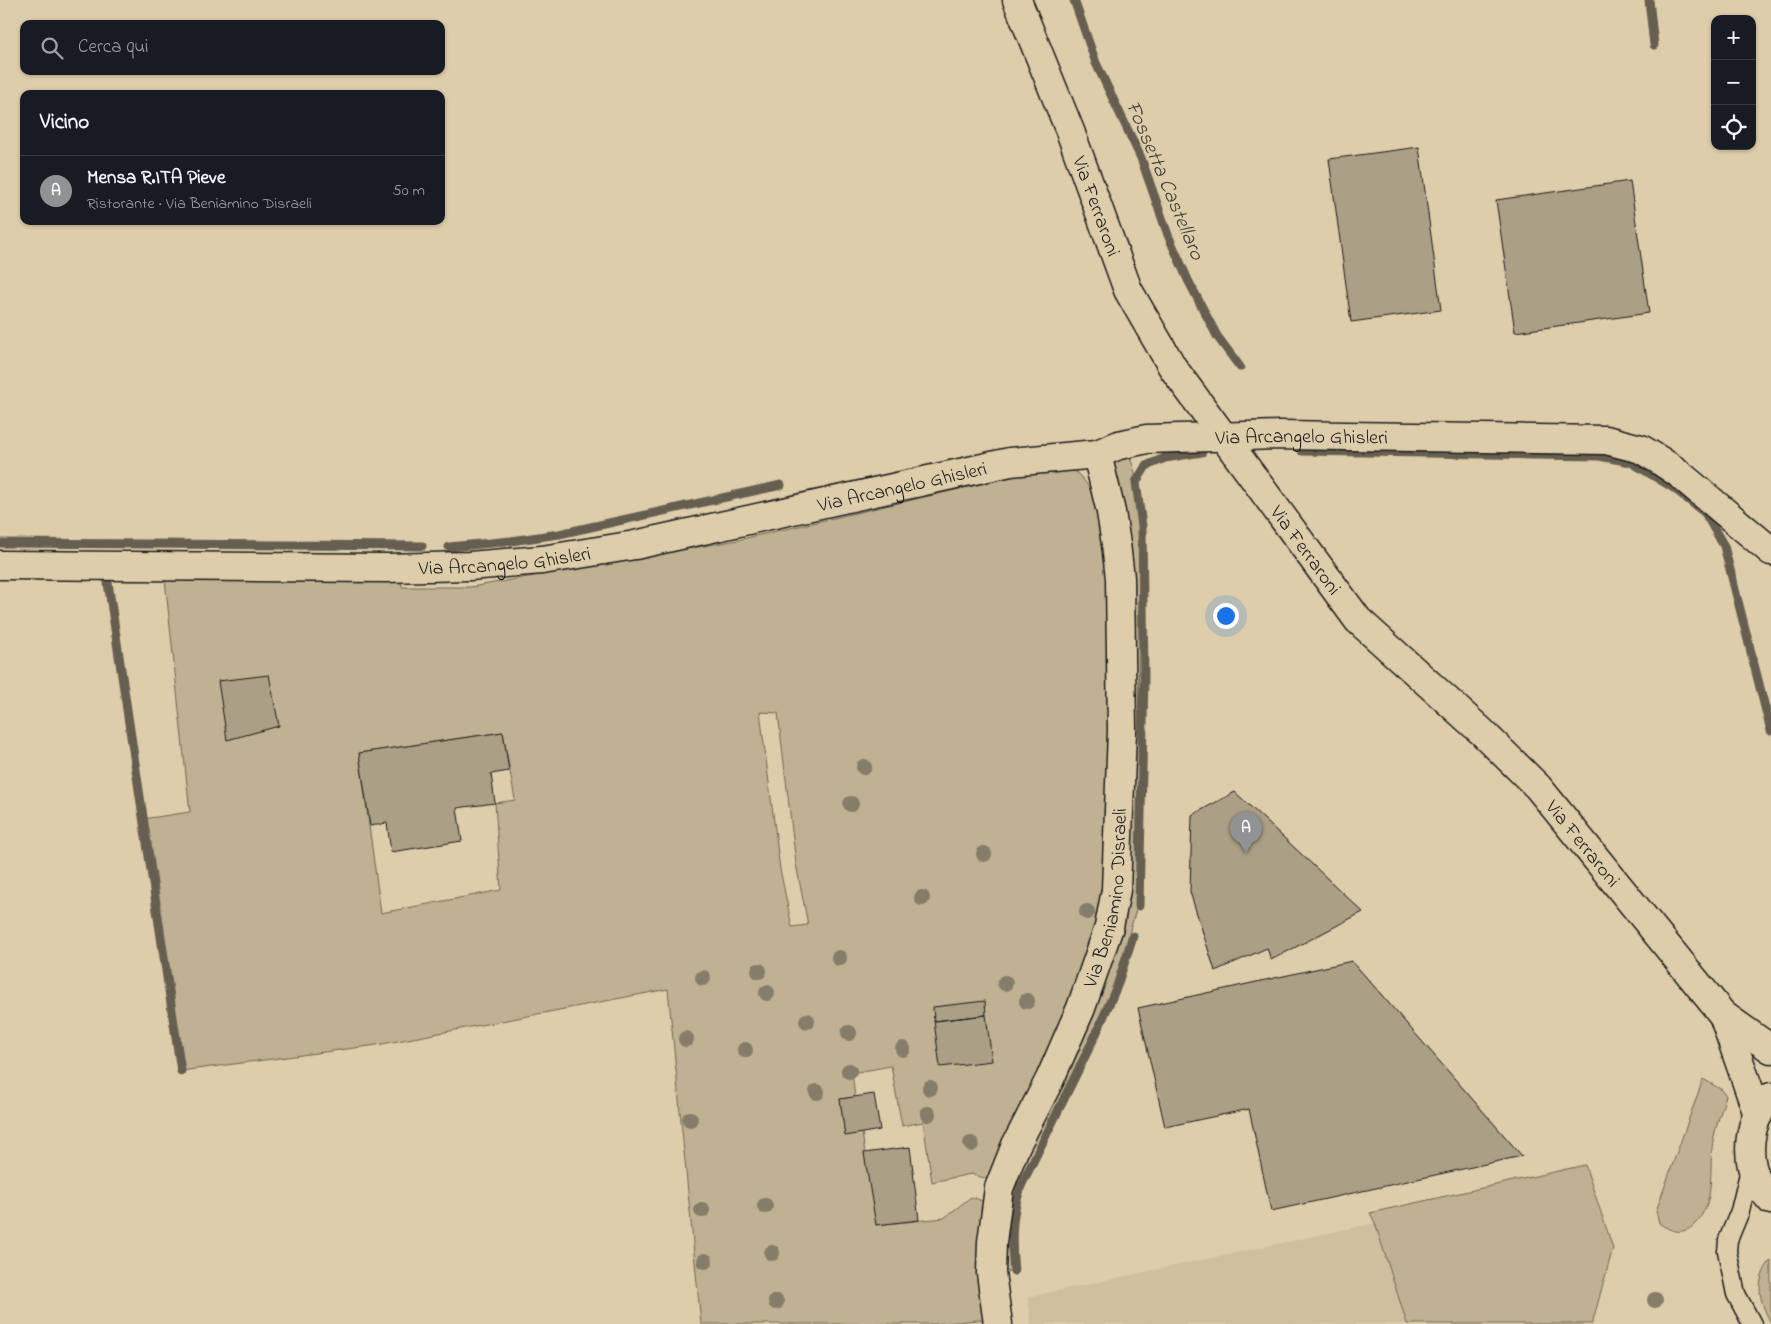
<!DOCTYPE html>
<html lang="it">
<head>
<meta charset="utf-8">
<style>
	body { margin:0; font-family:"Indie Flower",sans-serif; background:#242831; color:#f1f3f6 }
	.controls { position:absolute; right:15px; top:15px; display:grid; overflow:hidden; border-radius:10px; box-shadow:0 1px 4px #0004 }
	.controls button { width:45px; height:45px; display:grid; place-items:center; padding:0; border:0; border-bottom:1px solid #363941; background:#171b24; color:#f1f3f6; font:25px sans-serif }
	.you { position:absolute; left:1225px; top:615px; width:18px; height:18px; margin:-12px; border:4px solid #fff; border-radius:50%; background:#1a73e8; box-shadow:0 0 0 8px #1a73e833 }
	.badge { display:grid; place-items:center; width:32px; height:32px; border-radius:50%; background:#919294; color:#fff; font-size:16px; font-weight:700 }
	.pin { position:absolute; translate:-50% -41px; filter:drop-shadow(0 1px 2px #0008) }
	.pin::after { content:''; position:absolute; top:26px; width:18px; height:15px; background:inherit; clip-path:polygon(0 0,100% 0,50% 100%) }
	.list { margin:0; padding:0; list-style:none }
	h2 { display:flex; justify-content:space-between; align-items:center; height:65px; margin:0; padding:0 20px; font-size:21px }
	h2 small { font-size:16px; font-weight:400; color:#9ea1a6 }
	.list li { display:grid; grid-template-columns:32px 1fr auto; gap:15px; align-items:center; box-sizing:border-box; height:70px; padding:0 20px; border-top:1px solid #363941 }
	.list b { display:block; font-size:19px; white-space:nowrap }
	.list p { margin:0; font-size:16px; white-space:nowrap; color:#9ea1a6 }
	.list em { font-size:16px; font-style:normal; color:#9ea1a6 }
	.icon { flex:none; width:28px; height:28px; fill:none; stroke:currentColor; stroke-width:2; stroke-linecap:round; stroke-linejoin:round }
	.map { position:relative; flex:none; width:1771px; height:1324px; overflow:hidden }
	.search { position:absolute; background:#171b24; box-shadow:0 1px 4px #0004; left:20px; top:20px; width:425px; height:55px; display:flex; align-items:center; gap:12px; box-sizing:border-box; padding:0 18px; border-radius:10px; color:#9ea1a6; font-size:19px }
	.panel { position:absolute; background:#171b24; box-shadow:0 1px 4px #0004; left:20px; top:90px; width:425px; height:135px; border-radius:10px }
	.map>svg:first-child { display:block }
	.built { fill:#cfbf9f }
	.green { fill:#bfb192; stroke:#6e6657; fill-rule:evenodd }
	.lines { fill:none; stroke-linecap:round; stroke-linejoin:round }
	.stream { stroke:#665f51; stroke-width:9 }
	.building { fill:#ab9f85; stroke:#1c1c1c }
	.lane-casing { stroke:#1c1c1c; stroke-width:21 }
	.street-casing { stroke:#1c1c1c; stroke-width:31 }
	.secondary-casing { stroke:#1c1c1c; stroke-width:31 }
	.lane { stroke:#decdaa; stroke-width:18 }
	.street { stroke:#decdaa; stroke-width:28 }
	.secondary { stroke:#decdaa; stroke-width:28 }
	.tree { fill:#857c69 }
	.labels { text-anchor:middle; stroke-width:4; stroke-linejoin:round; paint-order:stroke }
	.street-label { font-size:20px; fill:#1c1c1c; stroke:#decdaa }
	.water-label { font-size:21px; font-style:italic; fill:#413e37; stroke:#decdaa }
</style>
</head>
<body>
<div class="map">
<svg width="1771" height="1324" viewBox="0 0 1771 1324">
	<rect width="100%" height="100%" fill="#decdaa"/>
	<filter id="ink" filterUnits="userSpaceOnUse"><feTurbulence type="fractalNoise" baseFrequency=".02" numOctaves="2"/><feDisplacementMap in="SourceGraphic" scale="10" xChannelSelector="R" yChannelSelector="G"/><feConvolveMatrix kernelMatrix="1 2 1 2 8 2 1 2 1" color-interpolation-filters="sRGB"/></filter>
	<g filter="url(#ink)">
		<path class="built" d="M1375,1223L1407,1324H1031L1028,1297Z"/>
		<path class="green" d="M1127,447L1138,482H1134L1139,527L1138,887L1137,906L1114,986L1095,1033L1020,1185C1009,1215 1010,1239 1012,1271L995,1272L999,1208L1120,895L1106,470Z
			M1057,463C1064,467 1073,469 1078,474C1102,497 1104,533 1109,564L1114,850L1095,952L991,1180L971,1174L932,1182L923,1122L902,1126L891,1066L852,1073L855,1097L840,1099L845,1135L862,1133L876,1225L944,1218L971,1197L986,1202L988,1319L936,1324H701L668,989L377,1045L181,1071L143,819L190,812L165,580L398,567L402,587H471L738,540L1016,476ZM760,712L778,713L796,864L808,925L792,927L780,869ZM503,732L515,800L495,803L501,890L381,913L359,753Z
			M1703,1079L1722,1090L1726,1096C1721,1111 1716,1126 1713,1141C1708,1171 1717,1202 1694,1225C1682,1236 1670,1231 1659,1223L1656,1211Z
			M1585,1165L1613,1248L1592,1324H1407L1375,1223L1370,1213Z
			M1771,1260V1323C1759,1301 1754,1281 1771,1260Z"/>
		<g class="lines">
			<path class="stream" d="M1074,0L1096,63L1141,158L1168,235L1188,280L1217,336L1240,367
				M1649,0L1654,45
				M1302,451L1599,456L1631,462L1675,489L1705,513L1724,546L1771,731
				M0,543L422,546
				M449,547L511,541L559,534L781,485
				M106,569L181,1071
				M1139,906L1144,678L1142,526L1136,482L1146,466L1165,458L1202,452
				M1014,1271C1011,1239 1011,1215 1021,1186L1096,1034L1117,986L1133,936"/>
		</g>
		<path class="building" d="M1419,147L1441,310L1351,322L1329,159Z
			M1630,181L1649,313L1515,332L1496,200Z
			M269,675L279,726L227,740L218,681Z
			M503,732L509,771L491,774L495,803L457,808L462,841L391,852L387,823L370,826L359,753Z
			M1235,792L1363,912L1271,960L1267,948L1215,971L1190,892L1192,815Z
			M1352,961L1522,1156L1271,1211L1249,1109L1165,1127L1138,1008Z
			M985,1001L986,1015L934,1021L933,1007Z
			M986,1015L992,1061L940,1067L934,1021Z
			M874,1094L880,1130L845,1136L840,1099Z
			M910,1147L919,1220L876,1225L864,1153Z"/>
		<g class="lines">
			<defs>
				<path id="lane" d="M1751,1165L1740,1211L1728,1240L1727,1251L1736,1294L1752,1324"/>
				<g id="street">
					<path id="s1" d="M0,565L386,568L469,566L542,560L635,545L1010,462L1097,454L1119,445L1147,439L1280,435L1606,440L1641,449L1659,460L1677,472L1771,551"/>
					<path id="s2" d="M998,1324L991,1273L992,1242L999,1188L1016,1145L1050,1079L1081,1008L1109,927L1116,890L1122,731L1120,578L1116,544L1111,512L1097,454"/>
				</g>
				<g id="secondary">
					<path id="s3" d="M1017,0L1070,131L1128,290L1173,368L1358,620L1481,731L1538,787L1723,1015L1771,1049"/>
					<path d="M1723,1015L1758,1115"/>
					<path d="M1771,1097C1748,1119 1744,1157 1759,1185C1762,1190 1767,1195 1771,1200"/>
				</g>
			</defs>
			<use href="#lane" class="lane-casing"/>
			<use href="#street" class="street-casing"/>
			<use href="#secondary" class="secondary-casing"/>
			<use href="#lane" class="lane"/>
			<use href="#street" class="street"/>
			<use href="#secondary" class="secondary"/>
		</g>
		<g class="tree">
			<circle cx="864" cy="767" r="8"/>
			<circle cx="851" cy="804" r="8"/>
			<circle cx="984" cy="854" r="8"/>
			<circle cx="922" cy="898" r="8"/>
			<circle cx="1087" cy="912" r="8"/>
			<circle cx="839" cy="958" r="8"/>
			<circle cx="759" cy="971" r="8"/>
			<circle cx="703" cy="978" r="8"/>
			<circle cx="1005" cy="983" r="8"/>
			<circle cx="767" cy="993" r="8"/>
			<circle cx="1027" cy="1001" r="8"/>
			<circle cx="807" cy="1021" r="8"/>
			<circle cx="849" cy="1033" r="8"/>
			<circle cx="686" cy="1039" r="8"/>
			<circle cx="903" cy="1049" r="8"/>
			<circle cx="745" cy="1050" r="8"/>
			<circle cx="849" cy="1071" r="8"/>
			<circle cx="930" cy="1088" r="8"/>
			<circle cx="817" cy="1092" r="8"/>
			<circle cx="928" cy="1114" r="8"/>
			<circle cx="690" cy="1119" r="8"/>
			<circle cx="971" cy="1144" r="8"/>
			<circle cx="765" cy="1206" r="8"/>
			<circle cx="702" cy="1210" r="8"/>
			<circle cx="772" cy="1253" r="8"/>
			<circle cx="705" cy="1261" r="8"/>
			<circle cx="1655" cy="1300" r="8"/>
			<circle cx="776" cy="1302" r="8"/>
		</g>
	</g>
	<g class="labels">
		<g class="street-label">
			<text dy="7" stroke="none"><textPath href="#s3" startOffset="221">Via Ferraroni</textPath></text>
			<text dy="7" stroke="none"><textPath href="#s1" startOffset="1315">Via Arcangelo Ghisleri</textPath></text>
			<text dy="7" stroke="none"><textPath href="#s1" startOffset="910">Via Arcangelo Ghisleri</textPath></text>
			<text dy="7" stroke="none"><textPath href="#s3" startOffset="626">Via Ferraroni</textPath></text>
			<text dy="7" stroke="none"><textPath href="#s1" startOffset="505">Via Arcangelo Ghisleri</textPath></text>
			<text dy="7" stroke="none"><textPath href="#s3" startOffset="1031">Via Ferraroni</textPath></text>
			<text dy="7" stroke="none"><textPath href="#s2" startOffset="449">Via Beniamino Disraeli</textPath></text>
		</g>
		<g class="water-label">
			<text transform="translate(1166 180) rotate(67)" y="7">Fossetta Castellaro</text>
		</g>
	</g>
</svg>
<div class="controls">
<button>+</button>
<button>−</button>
<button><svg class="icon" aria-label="locate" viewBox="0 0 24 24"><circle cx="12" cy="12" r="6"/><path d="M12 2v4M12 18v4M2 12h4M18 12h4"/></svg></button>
</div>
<div class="you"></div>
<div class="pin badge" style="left:1246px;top:853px">A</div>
<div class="search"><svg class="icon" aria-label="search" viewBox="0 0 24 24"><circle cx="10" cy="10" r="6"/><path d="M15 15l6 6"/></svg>Cerca qui</div>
<section class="panel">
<h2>Vicino<small></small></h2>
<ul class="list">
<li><span class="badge">A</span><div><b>Mensa R.ITA Pieve</b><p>Ristorante · Via Beniamino Disraeli</p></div><em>50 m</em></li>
</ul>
</section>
</div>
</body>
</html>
